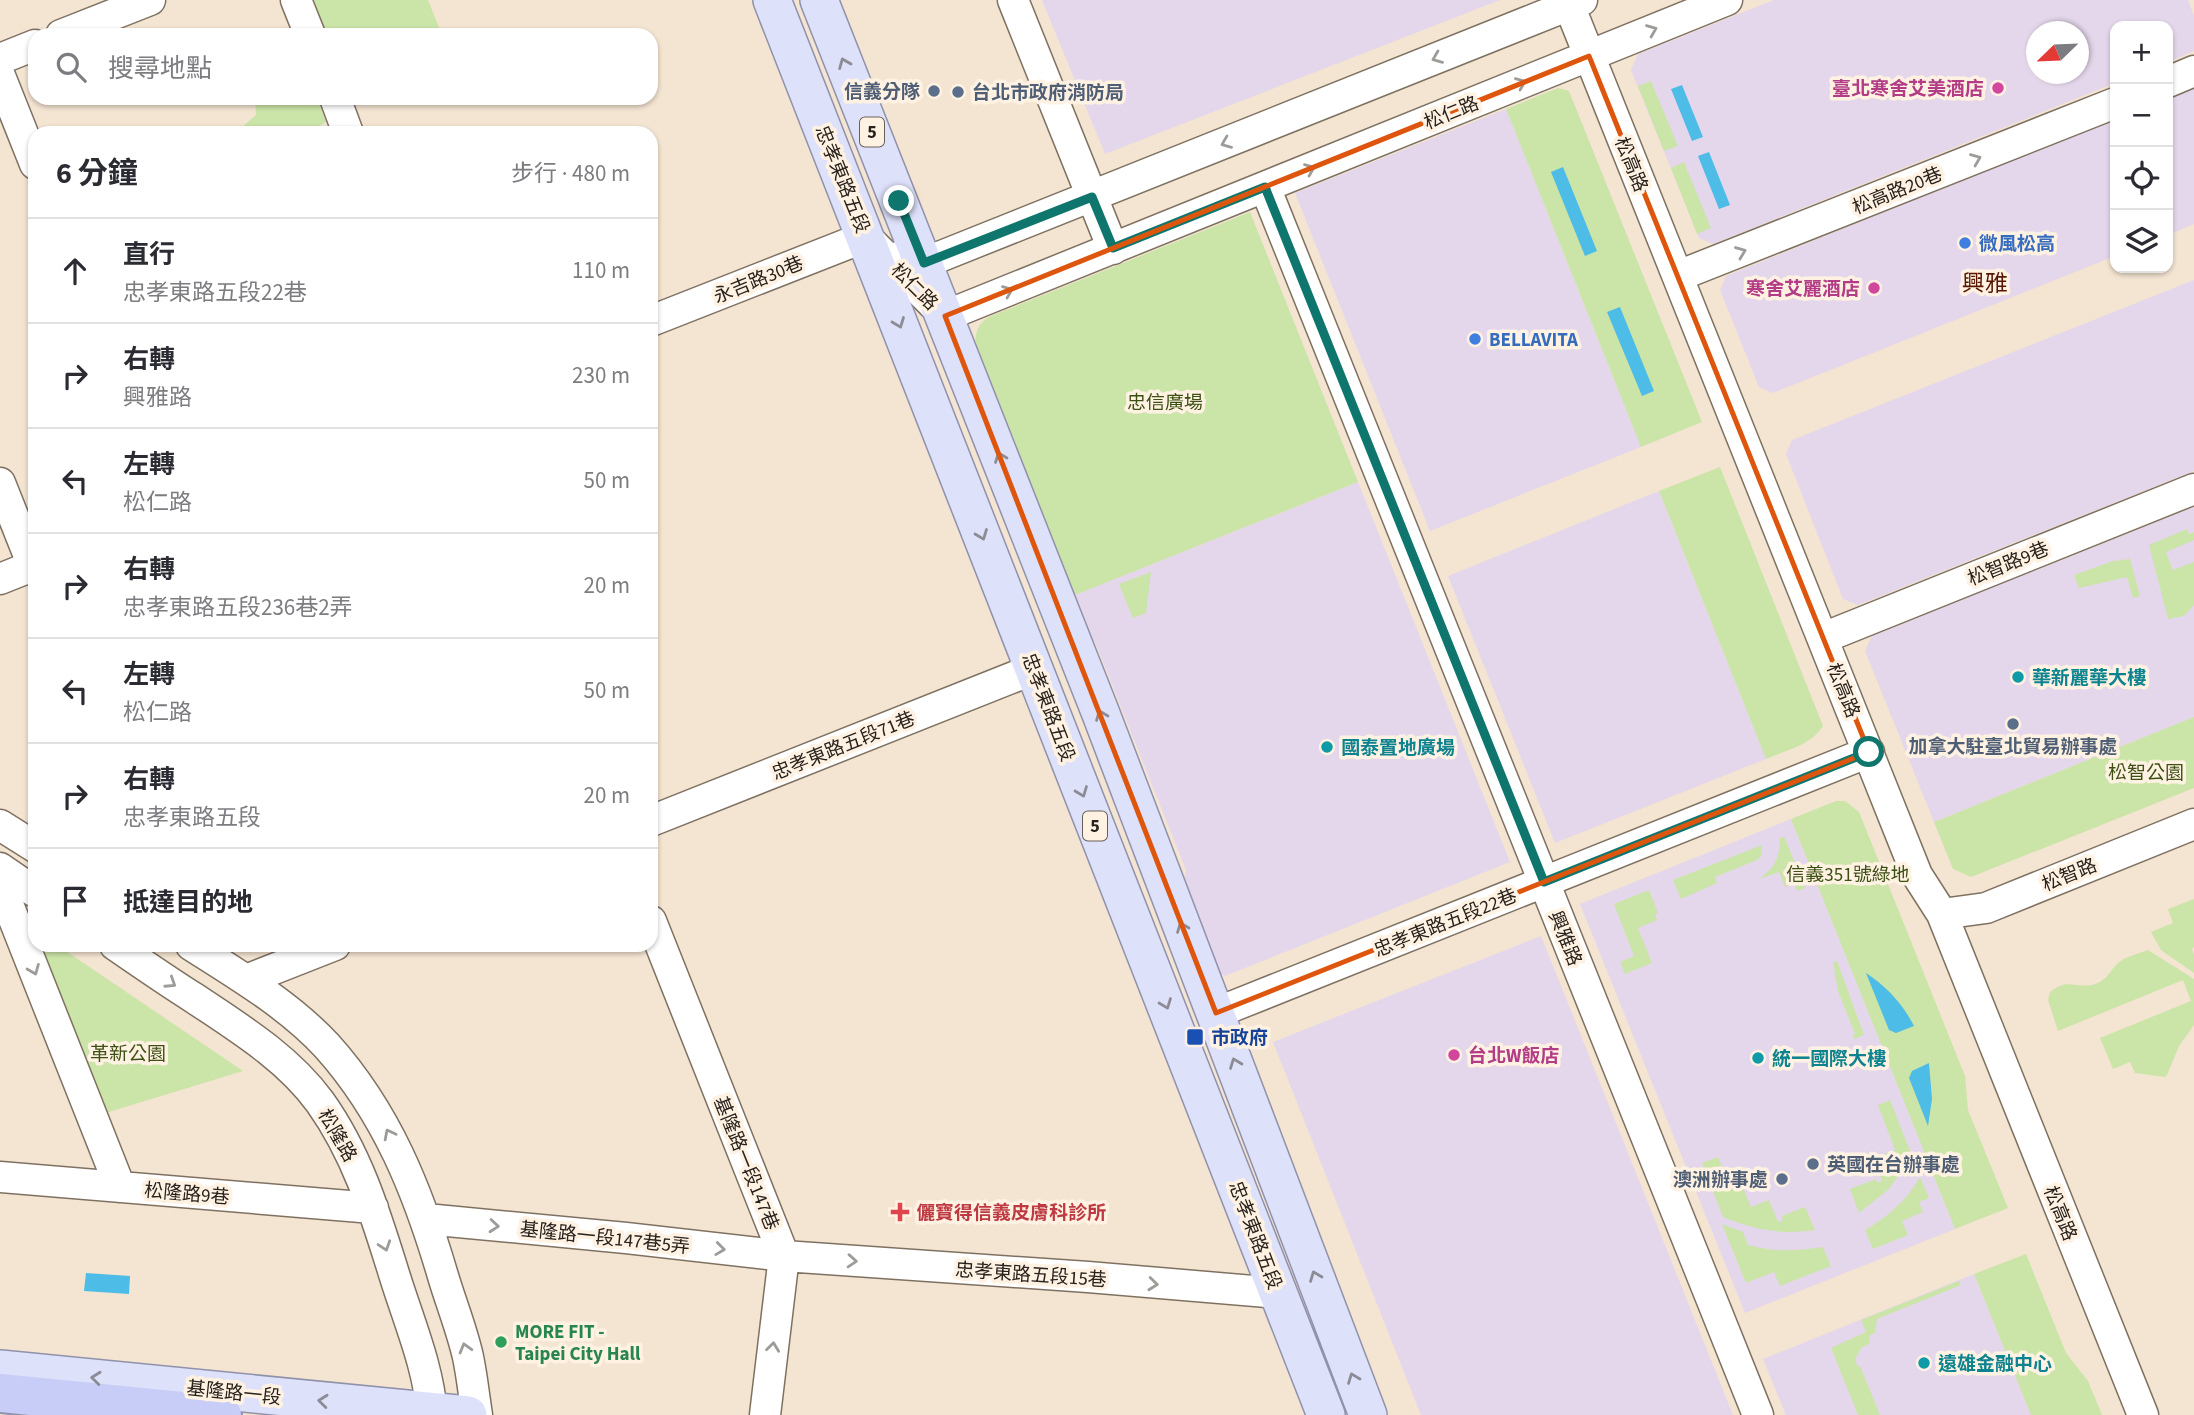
<!DOCTYPE html>
<html lang="zh-TW">
<head>
<meta charset="utf-8">
<style>
	body { margin:0; font-family:"Source Sans 3","Noto Sans TC",sans-serif; background:#f2f2f3; color:#2b2b33 }
	.controls { position:absolute; right:21px; top:21px; display:grid; overflow:hidden; border-radius:14px; box-shadow:0 2px 5px #0004 }
	.controls button { width:63px; height:63px; display:grid; place-items:center; padding:0; border:0; border-bottom:2px solid #e1e1e2; background:#fff; color:#2b2b33; font:35px sans-serif }
	.compass { position:absolute; left:2026px; top:21px; width:63px; height:63px; border-radius:50%; background:#fff; box-shadow:0 2px 5px #0004; rotate:247deg }
	.stop { position:absolute; width:21px; height:21px; margin:-16px; border:5px solid #0f766e; border-radius:50%; background:#fff }
	.stop.end { background:#0f766e; border-color:#fff; box-shadow:0 2px 7px #0008 }
	.list { margin:0; padding:0; list-style:none }
	h2 { display:flex; justify-content:space-between; align-items:center; height:91px; margin:0; padding:0 28px; font-size:30px }
	h2 small { font-size:23px; font-weight:400; color:#7c7c81 }
	.list li { display:grid; grid-template-columns:46px 1fr auto; gap:21px; align-items:center; box-sizing:border-box; height:105px; padding:0 28px; border-top:2px solid #e1e1e2 }
	.list b { display:block; font-size:26px; white-space:nowrap }
	.list p { margin:0; font-size:23px; white-space:nowrap; color:#7c7c81 }
	.list em { font-size:23px; font-style:normal; color:#7c7c81 }
	.icon { flex:none; width:38px; height:38px; fill:none; stroke:currentColor; stroke-width:2; stroke-linecap:round; stroke-linejoin:round }
	.map { position:relative; flex:none; width:2194px; height:1415px; overflow:hidden }
	.search { position:absolute; background:#fff; box-shadow:0 2px 5px #0004; left:28px; top:28px; width:630px; height:77px; display:flex; align-items:center; gap:18px; box-sizing:border-box; padding:0 24px; border-radius:21px; color:#7c7c81; font-size:26px }
	.panel { position:absolute; background:#fff; box-shadow:0 2px 5px #0004; left:28px; top:126px; width:630px; height:826px; border-radius:21px }
	.map>svg:first-child { display:block }
	.commercial { fill:#e4d7eb; fill-rule:evenodd }
	.green { fill:#cbe4a8 }
	.water { fill:#4dbce6 }
	.lines { fill:none; stroke-linecap:round; stroke-linejoin:round }
	.minor-casing { stroke:#7f7161; stroke-width:33 }
	.major-casing { stroke:#9091aa; stroke-width:40 }
	.highway-casing { stroke:#9091aa; stroke-width:42 }
	.minor { stroke:#fff; stroke-width:30 }
	.major { stroke:#dee1fa; stroke-width:37 }
	.highway { stroke:#c8cdf7; stroke-width:38 }
	.oneway { stroke:#9e9c99 }
	.oneway2 { stroke:#8c8b96 }
	.route { stroke:#0f766e; stroke-width:9 }
	.marked { fill:none; stroke:#de560d; stroke-width:5; stroke-linejoin:round }
	.hotel-dot { fill:#d1479c; stroke:#fff2e3; stroke-width:2.5 }
	.service-dot { fill:#5c6f8a; stroke:#fff2e3; stroke-width:2.5 }
	.shop-dot { fill:#3f7fe0; stroke:#fff2e3; stroke-width:2.5 }
	.culture-dot { fill:#0f9aa8; stroke:#fff2e3; stroke-width:2.5 }
	.transit-dot { fill:#1a4fb4; stroke:#fff2e3; stroke-width:2.5 }
	.health-dot { fill:#e0444e; stroke:#fff2e3; stroke-width:2.5 }
	.leisure-dot { fill:#2e9e5b; stroke:#fff2e3; stroke-width:2.5 }
	.labels { text-anchor:middle; stroke-width:7; stroke-linejoin:round; paint-order:stroke }
	.shield { fill:#fff2e3; stroke:#686058; stroke-width:2 }
	.shield-label { font-size:18px; font-weight:bold; fill:#28221c }
	.hotel-label { font-size:19px; font-weight:bold; fill:#b23c85; stroke:#fff2e3; text-anchor:end }
	.service-label { font-size:19px; font-weight:bold; fill:#4e5e75; stroke:#fff2e3; text-anchor:end }
	.street-label { font-size:19px; fill:#28221c; stroke:#fff2e3 }
	.shop-label { font-size:19px; font-weight:bold; fill:#366cbe; stroke:#fff2e3; text-anchor:start }
	.park-label { font-size:19px; fill:#3c5014; stroke:#fff2e3 }
	.culture-label { font-size:19px; font-weight:bold; fill:#0d838f; stroke:#fff2e3; text-anchor:start }
	.transit-label { font-size:19px; font-weight:bold; fill:#164399; stroke:#fff2e3; text-anchor:start }
	.health-label { font-size:19px; font-weight:bold; fill:#be3a42; stroke:#fff2e3; text-anchor:start }
	.leisure-label { font-size:19px; font-weight:bold; fill:#27864d; stroke:#fff2e3; text-anchor:start }
	.quarter-label { font-size:23px; fill:#571601; stroke:#fff2e3 }
</style>
</head>
<body>
<div class="map">
<svg width="2194" height="1415" viewBox="0 0 2194 1415">
	<rect width="100%" height="100%" fill="#f4e4d2"/>
	<path class="commercial" d="M1042,0H1500L1105,154Z
		M1774,0H2188L2194,16V51L2168,62V26H2115V83L1713,244L1699,238L1631,70L1638,54ZM2036,32H2078V74H2036Z
		M2194,88V224L2168,235V98Z
		M1506,109L1641,447L1430,531L1295,193Z
		M2115,119V256L1773,393L1759,387L1720,290L1726,276Z
		M2194,280V471L1858,605L1843,599L1786,454L1792,440Z
		M1358,482L1510,862L1225,976L1217,972L1183,888L1186,870L1095,642L1085,634L1070,597Z
		M1659,491L1766,759L1555,843L1448,576Z
		M2194,507V717L1934,822L1865,651L1872,636Z
		M1791,819L1955,1229L1745,1313L1580,904Z
		M1541,936L1733,1415H1421L1273,1042Z
		M1974,1274L2031,1415H1786L1763,1359Z"/>
	<path class="green" d="M306,0H428L442,35H319Z
		M1651,81L1678,146L1664,151L1638,86Z
		M1558,88L1569,91L1702,422L1641,447L1506,109Z
		M255,98H317L326,122L307,133H235L256,115Z
		M1684,162L1711,228L1697,234L1671,168Z
		M1250,212L1358,482L1070,597L976,352C974,337 976,323 991,316Z
		M1720,467L1823,726C1811,745 1787,750 1766,759L1659,491Z
		M2187,529L2189,534L2194,532V540L2166,552L2173,570L2194,562V605L2184,616L2168,619L2149,545Z
		M2130,559L2140,596L2133,598L2127,577L2079,588L2074,575L2113,561Z
		M1151,572L1146,613L1133,618L1119,584Z
		M2194,717V788L1971,877L1953,869L1934,822Z
		M1836,801H1845L1859,812L1965,1076L1968,1110L2008,1208L1955,1229L1791,819Z
		M1784,836L1805,888L1797,891L1794,884L1785,887L1779,872L1759,879C1775,868 1780,857 1780,838Z
		M1762,845L1761,856L1757,860L1715,877L1717,883L1681,899L1673,880Z
		M1649,890L1658,913L1655,915L1657,920L1638,928L1652,963L1625,974L1620,962L1634,956L1614,904Z
		M2194,899V947L2192,949L2194,955V973L2161,950L2151,932L2173,923L2168,909Z
		M21,921L35,930V945H57L243,1071L99,1115Z
		M2148,950L2194,979V1025L2179,1046L2167,1075L2165,1077L2135,1073L2130,1062L2113,1069L2100,1038L2191,1001L2183,980L2058,1031L2048,1000L2050,992C2068,978 2073,988 2092,985C2109,981 2110,968 2122,960C2129,956 2140,953 2148,950Z
		M1837,961L1864,1035L1854,1039L1853,1035L1855,1034L1838,991L1833,962Z
		M1890,1100L1912,1156L1889,1189L1859,1213L1850,1189L1876,1179L1877,1183L1882,1181L1873,1159L1895,1150L1878,1105Z
		M1718,1157L1731,1189L1742,1185L1751,1207L1769,1200L1778,1222L1783,1220L1782,1216L1805,1207L1815,1230C1782,1235 1754,1230 1723,1217L1702,1163Z
		M1920,1177L1929,1198L1919,1202L1923,1212L1902,1221L1908,1235L1873,1249L1865,1230C1888,1217 1907,1200 1920,1177Z
		M1722,1224L1743,1232L1748,1245C1773,1252 1798,1251 1823,1247L1831,1266L1780,1286L1774,1272L1746,1283Z
		M2026,1254L2066,1353L2088,1381L2102,1415H2031L1974,1274Z
		M1959,1281L1961,1285L1877,1319L1875,1333L1870,1335L1869,1344L1861,1348L1855,1360L1858,1367L1860,1366L1880,1415H1858L1831,1348L1866,1332L1861,1320Z"/>
	<path class="water" d="M1682,85L1703,137L1692,141L1671,89Z
		M1709,152L1730,205L1719,209L1698,156Z
		M1563,167L1597,251L1585,256L1551,172Z
		M1620,307L1654,391L1642,396L1607,312Z
		M1866,973C1886,986 1903,1004 1914,1026L1896,1033L1889,1030Z
		M1929,1063L1932,1099L1928,1126L1909,1078L1912,1071Z
		M86,1273L130,1276L129,1294L84,1291Z"/>
	<g class="lines">
		<defs>
			<path id="minor" d="M296,0L310,35
				M1013,0L1113,249
				M1567,0L1917,875L1942,914L2143,1415
				M61,35L150,0
				M0,59L35,45
				M0,76L35,164
				M2168,82L2194,71
				M335,98L348,133
				M1265,187L1758,1415
				M868,239L945,316L1727,0
				M904,254L924,263L1582,0
				M1678,276L2115,103
				M651,321L865,237
				M0,483L35,571
				M0,579L35,565
				M1823,638L2194,489
				M651,821L1034,669
				M0,825L35,847
				M0,868L35,892
				M0,884L120,1187
				M1942,914L1986,908L2194,824
				M651,921L784,1256L765,1415
				M115,945C141,963 167,981 194,998C239,1028 288,1058 320,1102C358,1155 376,1216 395,1277C409,1322 429,1368 432,1415
				M191,945C238,975 289,1005 327,1046C387,1113 418,1191 443,1276C451,1303 462,1330 468,1357C472,1376 474,1396 477,1415
				M246,980L335,945
				M1216,1013L1869,752
				M0,1177L373,1208
				M426,1219L626,1238L784,1256L1088,1277L1278,1293"/>
			<path id="major" d="M772,0L1326,1415
				M819,0L1101,714L1368,1415
				M0,1369L468,1415"/>
			<path id="highway" d="M0,1393L222,1415"/>
		</defs>
		<use href="#minor" class="minor-casing"/>
		<use href="#major" class="major-casing"/>
		<use href="#highway" class="highway-casing"/>
		<use href="#minor" class="minor"/>
		<use href="#major" class="major"/>
		<use href="#highway" class="highway"/>
	</g>
	<defs><path id="oneway-chevron" d="M-2-3.5L2.5 0L-2 3.5" fill="none" stroke-width="1.6" stroke-linecap="round" stroke-linejoin="round" transform="scale(1.75)"/></defs>
	<g class="oneway">
		<use href="#oneway-chevron" transform="translate(1652 30) rotate(-22)"/>
		<use href="#oneway-chevron" transform="translate(1437 58) rotate(158)"/>
		<use href="#oneway-chevron" transform="translate(1521 83) rotate(-22)"/>
		<use href="#oneway-chevron" transform="translate(1226 143) rotate(158)"/>
		<use href="#oneway-chevron" transform="translate(1976 159) rotate(-22)"/>
		<use href="#oneway-chevron" transform="translate(1310 169) rotate(-22)"/>
		<use href="#oneway-chevron" transform="translate(1741 252) rotate(-21)"/>
		<use href="#oneway-chevron" transform="translate(1008 291) rotate(-22)"/>
		<use href="#oneway-chevron" transform="translate(34 970) rotate(68)"/>
		<use href="#oneway-chevron" transform="translate(171 983) rotate(33)"/>
		<use href="#oneway-chevron" transform="translate(389 1134) rotate(-117)"/>
		<use href="#oneway-chevron" transform="translate(494 1226) rotate(5)"/>
		<use href="#oneway-chevron" transform="translate(385 1246) rotate(72)"/>
		<use href="#oneway-chevron" transform="translate(720 1249) rotate(7)"/>
		<use href="#oneway-chevron" transform="translate(852 1261) rotate(4)"/>
		<use href="#oneway-chevron" transform="translate(1153 1284) rotate(6)"/>
		<use href="#oneway-chevron" transform="translate(773 1347) rotate(-83)"/>
		<use href="#oneway-chevron" transform="translate(465 1348) rotate(-106)"/>
	</g>
	<g class="oneway2">
		<use href="#oneway-chevron" transform="translate(844 63) rotate(-112)"/>
		<use href="#oneway-chevron" transform="translate(899 323) rotate(69)"/>
		<use href="#oneway-chevron" transform="translate(1000 457) rotate(-111)"/>
		<use href="#oneway-chevron" transform="translate(982 535) rotate(69)"/>
		<use href="#oneway-chevron" transform="translate(1101 715) rotate(-111)"/>
		<use href="#oneway-chevron" transform="translate(1082 792) rotate(69)"/>
		<use href="#oneway-chevron" transform="translate(1182 927) rotate(-111)"/>
		<use href="#oneway-chevron" transform="translate(1166 1004) rotate(69)"/>
		<use href="#oneway-chevron" transform="translate(1235 1063) rotate(-111)"/>
		<use href="#oneway-chevron" transform="translate(1315 1276) rotate(-111)"/>
		<use href="#oneway-chevron" transform="translate(96 1378) rotate(-174)"/>
		<use href="#oneway-chevron" transform="translate(1353 1378) rotate(-111)"/>
		<use href="#oneway-chevron" transform="translate(323 1401) rotate(-174)"/>
	</g>
	<g class="lines">
		<path class="route" d="M899,201L924,263L1092,197L1113,248L1265,187L1544,882L1869,752"/>
	</g>
	<path class="marked" d="M1589,56L1869,752L1216,1013L945,316Z"/>
	<g class="hotel-dot">
		<circle cx="1998" cy="88" r="7"/>
		<circle cx="1874" cy="288" r="7"/>
		<circle cx="1454" cy="1055" r="7"/>
	</g>
	<g class="service-dot">
		<circle cx="934" cy="91" r="7"/>
		<circle cx="958" cy="92" r="7"/>
		<circle cx="2013" cy="724" r="7"/>
		<circle cx="1813" cy="1164" r="7"/>
		<circle cx="1782" cy="1179" r="7"/>
	</g>
	<g class="shop-dot">
		<circle cx="1965" cy="243" r="7"/>
		<circle cx="1475" cy="339" r="7"/>
	</g>
	<g class="culture-dot">
		<circle cx="2018" cy="677" r="7"/>
		<circle cx="1327" cy="747" r="7"/>
		<circle cx="1758" cy="1058" r="7"/>
		<circle cx="1924" cy="1363" r="7"/>
	</g>
	<rect class="transit-dot" x="1186" y="1028" width="18" height="18" rx="3.5"/>
	<path class="health-dot" d="M896.5 1201.5h7v7h7v7h-7v7h-7v-7h-7v-7h7z"/>
	<circle class="leisure-dot" cx="501" cy="1342" r="7"/>
	<g class="labels">
		<g class="shield">
			<rect x="860" y="117.5" width="24" height="29" rx="5"/>
			<rect x="1083" y="811.5" width="24" height="29" rx="5"/>
		</g>
		<g class="shield-label">
			<text x="872" y="138">5</text>
			<text x="1095" y="832">5</text>
		</g>
		<g class="hotel-label">
			<text x="1984" y="95">臺北寒舍艾美酒店</text>
			<text x="1860" y="295">寒舍艾麗酒店</text>
			<text x="1468" y="1062" text-anchor="start">台北W飯店</text>
		</g>
		<g class="service-label">
			<text x="920" y="98">信義分隊</text>
			<text x="972" y="99" text-anchor="start">台北市政府消防局</text>
			<text x="2013" y="753" text-anchor="middle">加拿大駐臺北貿易辦事處</text>
			<text x="1827" y="1171" text-anchor="start">英國在台辦事處</text>
			<text x="1768" y="1186">澳洲辦事處</text>
		</g>
		<g class="street-label">
			<text transform="translate(1451 112) rotate(-22)" y="7">松仁路</text>
			<text transform="translate(1632 164) rotate(68)" y="7">松高路</text>
			<text transform="translate(843 179) rotate(68)" y="7">忠孝東路五段</text>
			<text transform="translate(1897 190) rotate(-22)" y="7">松高路20巷</text>
			<text transform="translate(758 279) rotate(-22)" y="7">永吉路30巷</text>
			<text transform="translate(915 286) rotate(45)" y="7">松仁路</text>
			<text transform="translate(2008 563) rotate(-22)" y="7">松智路9巷</text>
			<text transform="translate(1844 690) rotate(68)" y="7">松高路</text>
			<text transform="translate(1049 707) rotate(69)" y="7">忠孝東路五段</text>
			<text transform="translate(843 745) rotate(-22)" y="7">忠孝東路五段71巷</text>
			<text transform="translate(2069 874) rotate(-22)" y="7">松智路</text>
			<text transform="translate(1445 922) rotate(-22)" y="7">忠孝東路五段22巷</text>
			<text transform="translate(1566 938) rotate(68)" y="7">興雅路</text>
			<text transform="translate(338 1135) rotate(60)" y="7">松隆路</text>
			<text transform="translate(747 1163) rotate(68)" y="7">基隆路一段147巷</text>
			<text transform="translate(187 1193) rotate(5)" y="7">松隆路9巷</text>
			<text transform="translate(2061 1213) rotate(68)" y="7">松高路</text>
			<text transform="translate(1256 1235) rotate(69)" y="7">忠孝東路五段</text>
			<text transform="translate(605 1237) rotate(6)" y="7">基隆路一段147巷5弄</text>
			<text transform="translate(1031 1274) rotate(4)" y="7">忠孝東路五段15巷</text>
			<text transform="translate(234 1392) rotate(6)" y="7">基隆路一段</text>
		</g>
		<g class="shop-label">
			<text x="1979" y="250">微風松高</text>
			<text x="1489" y="346">BELLAVITA</text>
		</g>
		<g class="park-label">
			<text x="1165" y="409">忠信廣場</text>
			<text x="2146" y="779">松智公園</text>
			<text x="1848" y="881">信義351號綠地</text>
			<text x="128" y="1060">革新公園</text>
		</g>
		<g class="culture-label">
			<text x="2032" y="684">華新麗華大樓</text>
			<text x="1341" y="754">國泰置地廣場</text>
			<text x="1772" y="1065">統一國際大樓</text>
			<text x="1938" y="1370">遠雄金融中心</text>
		</g>
		<g class="transit-label">
			<text x="1211" y="1044">市政府</text>
		</g>
		<g class="health-label">
			<text x="916" y="1219">儷寶得信義皮膚科診所</text>
		</g>
		<g class="leisure-label">
			<text x="515" y="1338">MORE FIT -<tspan x="515" dy="22">Taipei City Hall</tspan></text>
		</g>
		<g class="quarter-label">
			<text x="1985" y="291">興雅</text>
		</g>
	</g>
</svg>
<div class="controls">
<button>+</button>
<button>−</button>
<button><svg class="icon" aria-label="locate" viewBox="0 0 24 24"><circle cx="12" cy="12" r="6"/><path d="M12 2v4M12 18v4M2 12h4M18 12h4"/></svg></button>
<button><svg class="icon" aria-label="layers" viewBox="0 0 24 24"><path d="M12 4l9 5-9 5-9-5zM3 14l9 5 9-5"/></svg></button>
</div>
<svg class="compass" viewBox="-18 -18 36 36"><path d="M0-13l5 13h-10z" fill="#e53935"/><path d="M0 13l5-13h-10z" fill="#7c7c81"/></svg>
<div class="stop" style="left:1869px;top:752px"></div>
<div class="stop end" style="left:899px;top:201px"></div>
<div class="search"><svg class="icon" aria-label="search" viewBox="0 0 24 24"><circle cx="10" cy="10" r="6"/><path d="M15 15l6 6"/></svg>搜尋地點</div>
<section class="panel">
<h2>6 分鐘<small>步行 · 480 m</small></h2>
<ul class="list">
<li><svg class="icon" aria-label="ahead" viewBox="0 0 24 24"><path d="M12 20V5M6 11l6-6 6 6"/></svg><div><b>直行</b><p>忠孝東路五段22巷</p></div><em>110 m</em></li>
<li><svg class="icon" aria-label="right" viewBox="0 0 24 24"><path d="M7 20v-9h11M14 6l5 5-5 5"/></svg><div><b>右轉</b><p>興雅路</p></div><em>230 m</em></li>
<li><svg class="icon" aria-label="left" viewBox="0 0 24 24"><path d="M17 20v-9H6M10 6l-5 5 5 5"/></svg><div><b>左轉</b><p>松仁路</p></div><em>50 m</em></li>
<li><svg class="icon" aria-label="right" viewBox="0 0 24 24"><path d="M7 20v-9h11M14 6l5 5-5 5"/></svg><div><b>右轉</b><p>忠孝東路五段236巷2弄</p></div><em>20 m</em></li>
<li><svg class="icon" aria-label="left" viewBox="0 0 24 24"><path d="M17 20v-9H6M10 6l-5 5 5 5"/></svg><div><b>左轉</b><p>松仁路</p></div><em>50 m</em></li>
<li><svg class="icon" aria-label="right" viewBox="0 0 24 24"><path d="M7 20v-9h11M14 6l5 5-5 5"/></svg><div><b>右轉</b><p>忠孝東路五段</p></div><em>20 m</em></li>
<li><svg class="icon" aria-label="arrive" viewBox="0 0 24 24"><path d="M6 21V4h12l-3 4 3 4H6"/></svg><div><b>抵達目的地</b></div></li>
</ul>
</section>
</div>
</body>
</html>
